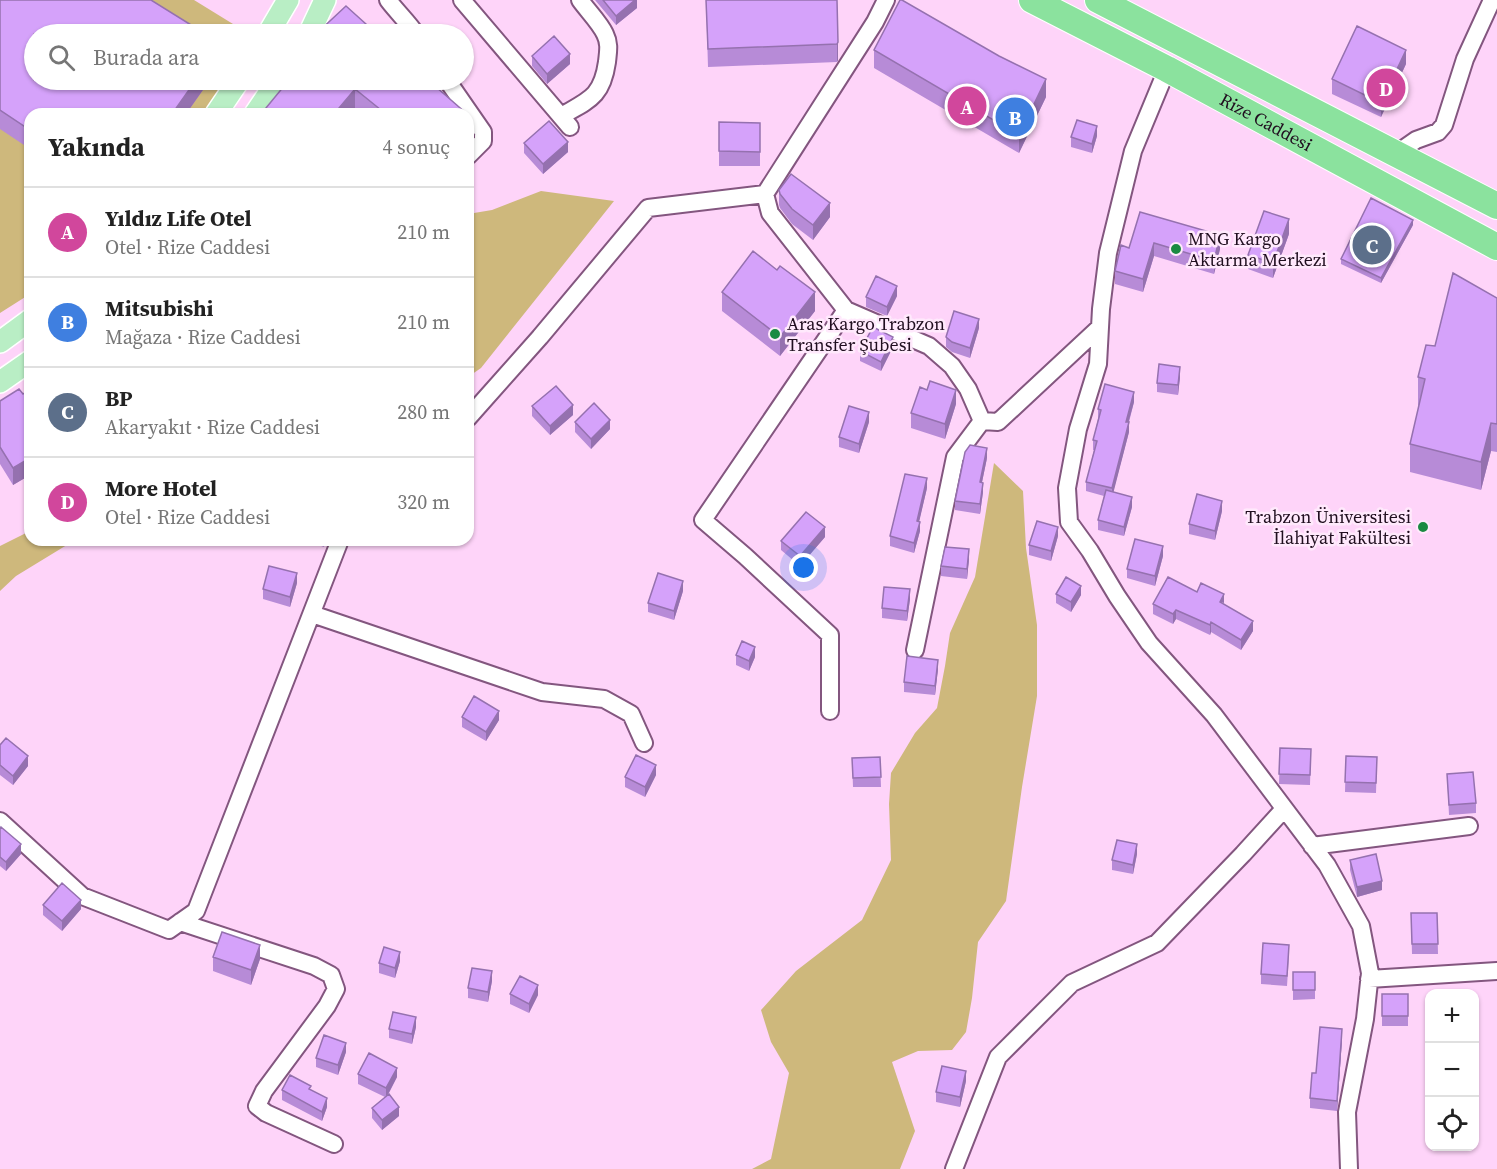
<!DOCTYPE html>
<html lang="tr">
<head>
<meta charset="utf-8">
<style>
	body { margin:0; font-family:"Source Serif 4",serif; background:#f6f6f6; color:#222 }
	.controls { position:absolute; right:18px; bottom:18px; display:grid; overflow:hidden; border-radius:12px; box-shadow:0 2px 4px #0004 }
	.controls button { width:54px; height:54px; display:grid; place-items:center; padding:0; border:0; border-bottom:2px solid #e0e0e0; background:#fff; color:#222; font:30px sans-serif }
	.you { position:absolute; left:804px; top:568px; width:21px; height:21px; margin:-15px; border:4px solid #fff; border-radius:50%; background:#1a73e8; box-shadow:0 0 0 9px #1a73e833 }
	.badge { display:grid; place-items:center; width:39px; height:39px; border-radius:50%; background:#ea580c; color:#fff; font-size:20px; font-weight:700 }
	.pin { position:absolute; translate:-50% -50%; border:3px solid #fff; box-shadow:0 2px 6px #0006 }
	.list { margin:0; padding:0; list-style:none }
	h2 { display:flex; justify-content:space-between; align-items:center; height:78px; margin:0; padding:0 24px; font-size:26px }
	h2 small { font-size:20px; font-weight:400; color:#767676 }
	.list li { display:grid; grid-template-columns:39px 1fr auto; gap:18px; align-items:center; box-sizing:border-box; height:90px; padding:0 24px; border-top:2px solid #e0e0e0 }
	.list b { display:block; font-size:22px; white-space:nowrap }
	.list p { margin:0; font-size:20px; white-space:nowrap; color:#767676 }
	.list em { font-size:20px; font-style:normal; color:#767676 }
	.icon { flex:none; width:33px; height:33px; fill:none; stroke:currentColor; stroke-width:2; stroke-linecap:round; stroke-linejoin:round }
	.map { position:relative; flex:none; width:1497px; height:1169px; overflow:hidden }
	.search { position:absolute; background:#fff; box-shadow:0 2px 4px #0004; left:24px; top:24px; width:450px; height:66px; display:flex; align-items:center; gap:15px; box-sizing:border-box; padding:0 21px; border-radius:33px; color:#767676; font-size:22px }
	.panel { position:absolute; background:#fff; box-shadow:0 2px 4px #0004; left:24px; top:108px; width:450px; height:438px; border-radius:18px }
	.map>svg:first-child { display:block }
	.green { fill:#ceb87c }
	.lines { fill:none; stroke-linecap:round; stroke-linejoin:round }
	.minor-casing { stroke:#83567f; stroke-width:20 }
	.major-casing { stroke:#fff; stroke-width:24 }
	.highway-casing { stroke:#fff; stroke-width:28 }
	.minor { stroke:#fff; stroke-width:16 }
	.major { stroke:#b9eec5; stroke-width:21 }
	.highway { stroke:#8be29e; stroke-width:26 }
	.wall { fill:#b78bd7 }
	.shaded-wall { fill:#9571af }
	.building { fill:#d5a2fa; stroke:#9571af; stroke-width:1.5 }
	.poi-dot { fill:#1a8a42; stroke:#ffe9fc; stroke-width:2 }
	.labels { text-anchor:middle; stroke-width:5; stroke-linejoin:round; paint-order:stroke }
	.street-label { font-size:18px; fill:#200e1f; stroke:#ffe9fc }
	.poi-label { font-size:18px; fill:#200e1f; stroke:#ffe9fc; text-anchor:start }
</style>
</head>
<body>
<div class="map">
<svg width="1497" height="1169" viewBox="0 0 1497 1169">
	<rect width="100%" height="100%" fill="#fed4f9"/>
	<path class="green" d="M0,0H194L246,32L245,34H34V80H227L204,114H30V294L0,313Z
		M541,191L614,201L481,368L468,377V214L492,210Z
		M994,463L1023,491L1026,548L1037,625V696L1022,787L1006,901L978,942L972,998L966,1032L952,1050L918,1051L892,1062L915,1131L900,1169H752L771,1159L789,1073L771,1042L761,1010L796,971L862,920L891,860L889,804L891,773L915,733L937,708L945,666L950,633L975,577Z
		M30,531V540H75L16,576L0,591V546Z"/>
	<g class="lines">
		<defs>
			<path id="minor" d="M388,0C397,12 408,22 416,34
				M462,0L570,127
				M1167,69L1133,151L1108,253L1101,309L1098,364L1078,429L1067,488L1069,522L1090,551L1117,596L1149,643L1214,715L1327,865L1361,926L1370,973L1365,1019L1347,1112L1349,1169
				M447,80L483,132V141L468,156
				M561,116C589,100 602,97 607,62C608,52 610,44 605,34C600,23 587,10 580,0
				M1396,154L1416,140L1438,132L1444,125L1465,59L1492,0
				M765,194L770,213L846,310
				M468,418L540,337L648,208L765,194L875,22L886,0
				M312,614L542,692L604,699L631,714L644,743
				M915,650L955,457L982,421
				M830,711V635L745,556L703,520L846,310L929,346L952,366L968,389L982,421L998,422L1100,327
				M0,821L82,896L169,930L196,911L340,540
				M1312,846L1469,826
				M180,922L314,966L331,975L336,989L327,1006L264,1091L257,1106L266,1113L334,1144
				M1369,979L1497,971
				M954,1169L998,1057L1072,983L1157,943L1243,854L1284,809"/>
			<path id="major" d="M268,34L288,0
				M309,34L325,0
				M216,114L239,80
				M255,114L278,80
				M0,342L30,320
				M0,382L30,361"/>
			<g id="highway">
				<path id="s1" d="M1032,0L1167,69L1497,247"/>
				<path d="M1098,0L1497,206"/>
			</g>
		</defs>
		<use href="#minor" class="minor-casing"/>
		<use href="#major" class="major-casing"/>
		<use href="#highway" class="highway-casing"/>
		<use href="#minor" class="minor"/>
		<use href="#major" class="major"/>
		<use href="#highway" class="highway"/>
	</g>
	<path class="wall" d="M0,0L34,80H210L186,114H30V149L0,129Z
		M595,0H637V8L616,25Z
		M706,0H837L838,60L837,62L708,67Z
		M874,50L999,56L1046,97L1019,153L874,68Z
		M532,56L570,64L547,84L532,66Z
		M1406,64L1381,117L1332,94V79Z
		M289,80H428L467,114H357Z
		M719,122L760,123V166H719Z
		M1097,136L1092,153L1071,147V137Z
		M524,143L568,152L543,174L524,153Z
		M779,190L830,217L813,240L792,224L780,208L779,205Z
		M1140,212L1220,249L1214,274L1154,256L1143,292L1115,284V271L1129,248Z
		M1413,225L1381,283L1341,264V259Z
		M1289,234L1273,278L1248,269V255Z
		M722,292L815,311L780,356L722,311Z
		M897,296L887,316L866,307V297Z
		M1497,298V452L1491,451L1481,490L1410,472V444L1419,406L1418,405V377L1435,346Z
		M979,328L970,358L952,352L946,347V337Z
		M893,347L881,371L860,361V351Z
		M1180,377L1178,395L1157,392V383Z
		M30,389V475L13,485L0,464V401L23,394Z
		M1134,402L1129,422V432L1113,492L1132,507L1124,536L1098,530V520L1104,496L1086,491V482L1094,450H1093V440L1098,419V409Z
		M956,404L945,439L911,428V413Z
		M532,406L573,415L550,435L532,416Z
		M575,422L610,429L591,449L575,432Z
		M869,422L859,453L839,447V437Z
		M987,458L982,482L983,492L980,514L955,510V501Z
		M927,488L919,521L920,531L914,553L890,546V536Z
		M1222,511L1215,540L1189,534V524Z
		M1058,536L1051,561L1029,555V545Z
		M825,537L800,566L781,550V541Z
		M304,540H326L324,547Z
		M1163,556L1155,586L1127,578V569Z
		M969,559L967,579L941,576V566Z
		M297,583L290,607L263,599V589Z
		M683,591L674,620L648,612V603Z
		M1197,592L1224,604L1253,631L1241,650L1211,632L1210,635L1176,619L1173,624L1153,614V604Z
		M1056,594L1081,595L1071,612L1056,603Z
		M910,599L907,621L882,618V608Z
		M736,655L755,657L749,671L736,665Z
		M938,669L935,695L904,692V682Z
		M462,717L499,720L486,741L462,727Z
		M0,745L28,766L13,785L0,775Z
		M1280,748L1311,749L1310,785L1279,784Z
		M1346,756L1377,757L1376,793L1345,792Z
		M880,757L881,787H853L852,758Z
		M1447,774L1476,803V813L1449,815Z
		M656,775L645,797L625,787V777Z
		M0,829L21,854L6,871L0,866Z
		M1137,854L1133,874L1112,870V860Z
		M1350,860L1382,890L1357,897L1350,870Z
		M43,905L81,909L62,931L43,915Z
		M1411,913H1437L1438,954H1412Z
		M1289,955L1287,986L1261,984V974Z
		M213,957L260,959L251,985L213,971Z
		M400,961L395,978L379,973V963Z
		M1293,972H1315V999L1293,1000Z
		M492,981L488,1002L468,998V988Z
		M510,994L538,995L529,1013L510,1004Z
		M1382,994H1408V1026H1382Z
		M416,1027L412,1044L389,1038V1029Z
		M1342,1039L1337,1111L1310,1108V1098L1316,1073Z
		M346,1052L338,1075L316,1067V1058Z
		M358,1074L397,1077L388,1095L399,1116L382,1130L372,1118V1108L385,1097L358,1084Z
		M966,1081L960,1107L936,1102V1092Z
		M282,1090H311L327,1107L322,1121L282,1100Z"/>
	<path class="shaded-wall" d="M635,0H637V8L616,25V16Z
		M838,42V60L837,62V44Z
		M1406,50V64L1381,117V103Z
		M570,54V64L547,84V74Z
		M1046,79V97L1019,153V135Z
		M196,80H210L186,114H172Z
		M355,89V113L354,114H334Z
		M469,116V140L468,141V117Z
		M1097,126V136L1092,153V144Z
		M568,142V152L543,174V164Z
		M830,203V217L813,240V225Z
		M1289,219V234L1273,278V263Z
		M1413,220V225L1381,283V278Z
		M1220,235V249L1214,274V261Z
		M1154,243V256L1143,292V279Z
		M897,286V296L887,316V307Z
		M815,292V311L780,356V337Z
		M979,319V328L970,358V348Z
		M893,337V347L881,371V362Z
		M1180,367V377L1178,395V385Z
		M956,390V404L945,439V424Z
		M1134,392V402L1126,431V422Z
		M573,405V415L550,435V426Z
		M869,412V422L859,453V444Z
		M610,420V429L591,449V439Z
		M1129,422V432L1112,498V488Z
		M1491,423V451L1481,490V462Z
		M987,448V458L980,492V482Z
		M30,458V475L13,485V468Z
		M927,478V488L917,531V521Z
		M983,483V492L980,514V504Z
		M1132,497V507L1124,536V527Z
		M1222,501V511L1215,540V531Z
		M920,522V531L914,553V543Z
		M825,527V537L800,566V556Z
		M1058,527V536L1051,561V551Z
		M1163,546V556L1155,586V576Z
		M969,549V559L967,579V569Z
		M297,573V583L290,607V597Z
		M683,581V591L674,620V611Z
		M1081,586V595L1071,612V602Z
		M910,589V599L907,621V611Z
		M1224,594V603L1220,602Z
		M1176,610V619L1173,624V614Z
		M1253,621V631L1241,650V640Z
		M1211,622V632L1210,635V625Z
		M755,647V657L749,671V661Z
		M938,660V669L935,695V686Z
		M499,711V720L486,741V732Z
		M28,756V766L13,785V776Z
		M656,765V775L645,797V787Z
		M21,844V854L6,871V862Z
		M1137,844V854L1133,874V865Z
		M1382,881V890L1357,897V887Z
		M81,900V909L62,931V921Z
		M260,945V959L251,985V970Z
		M400,952V961L395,978V968Z
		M492,971V981L488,1002V992Z
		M538,985V995L529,1013V1004Z
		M416,1017V1027L412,1044V1034Z
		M1342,1029V1039L1337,1111V1101Z
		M346,1043V1052L338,1075V1065Z
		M397,1068V1077L386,1098V1088Z
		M966,1071V1081L960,1107V1097Z
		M327,1098V1107L322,1121V1112Z
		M399,1107V1116L382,1130V1120Z"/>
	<path class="building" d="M0,0H151L204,33L203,34H34V80H196L172,114H30V130L0,110Z
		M603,0H635L616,16Z
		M706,0H837L838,42L837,44L708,49Z
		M900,0H902L999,56L1046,79L1019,135L874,50Z
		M346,6L377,34H316Z
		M1357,26L1406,50L1381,103L1332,79Z
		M554,36L570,54L547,74L532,56Z
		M289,80H428L467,114H386L355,89L334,114H261Z
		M1077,120L1097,126L1092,144L1071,137Z
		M549,121L568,142L543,164L524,143Z
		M719,122L760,123V152L719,151Z
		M791,174L830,203L813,225L792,209L780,194L779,190Z
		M1371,198L1413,220L1381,278L1341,259Z
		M1264,211L1289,219L1273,263L1248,255Z
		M1140,212L1220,235L1214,261L1154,243L1143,279L1115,271L1121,245L1129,248Z
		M753,251L777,270L780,266L815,292L780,337L722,292Z
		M1453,273L1497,298V424L1491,423L1481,462L1410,444L1425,379L1418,377L1426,345L1435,346Z
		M876,276L897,286L887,307L866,297Z
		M954,311L979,319L970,348L952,342L946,337Z
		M873,327L893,337L881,362L860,351Z
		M1159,364L1180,367L1178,385L1157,383Z
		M930,381L956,390L945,424L911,413L920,387L927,390Z
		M1105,384L1134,392L1126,422H1129L1112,488L1086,482L1097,441L1093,440L1101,410L1098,409Z
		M556,386L573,405L550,426L532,406Z
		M19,389L23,394L30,389V458L13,468L0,447V401Z
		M594,403L610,420L591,439L575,422Z
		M849,406L869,412L859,444L839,437Z
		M970,445L987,448L980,482L983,483L980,504L955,501L965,452Z
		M905,474L927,478L917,521L920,522L914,543L890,536Z
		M1106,490L1132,497L1124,527L1098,520Z
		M1197,494L1222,501L1215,531L1189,524Z
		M806,512L825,527L800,556L781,541Z
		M1037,521L1058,527L1051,551L1029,545Z
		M1135,539L1163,546L1155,576L1127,569Z
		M945,547L969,549L967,569L941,566Z
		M269,566L297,573L290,597L263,589Z
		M658,573L683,581L674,611L648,603Z
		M1066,577L1081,586L1071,602L1056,594Z
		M1168,577L1197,592L1201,583L1224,594L1220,602L1253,621L1241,640L1211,622L1210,625L1176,610L1173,614L1153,604Z
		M884,587L910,589L907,611L882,608Z
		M742,641L755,647L749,661L736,655Z
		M907,656L938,660L935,686L904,682Z
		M474,696L499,711L486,732L462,717Z
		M6,738L28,756L13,776L0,765V745Z
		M1280,748L1311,749L1310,775L1279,774Z
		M636,755L656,765L645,787L625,777Z
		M1346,756L1377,757L1376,783L1345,782Z
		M880,757L881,777L853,778L852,758Z
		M1473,772L1476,803L1449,805L1447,774Z
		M1,827L21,844L6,862L0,857V829Z
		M1117,840L1137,844L1133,865L1112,860Z
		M1376,854L1382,881L1357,887L1350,860Z
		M62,883L81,900L62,921L43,905Z
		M1411,913H1437L1438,944H1412Z
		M222,932L260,945L251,970L213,957Z
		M1263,943L1289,945L1287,976L1261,974Z
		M384,947L400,952L395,968L379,963Z
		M472,968L492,971L488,992L468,988Z
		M1293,972H1315V990H1293Z
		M520,976L538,985L529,1004L510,994Z
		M1382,994H1408V1016H1382Z
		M393,1012L416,1017L412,1034L389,1029Z
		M1320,1027L1342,1029L1337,1101L1310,1098L1312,1073H1316Z
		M324,1035L346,1043L338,1065L316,1058Z
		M369,1053L397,1068L386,1088L358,1074Z
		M942,1066L966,1071L960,1097L936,1092Z
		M290,1075L311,1086L309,1089L327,1098L322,1112L282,1090Z
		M389,1094L399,1107L382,1120L372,1108Z"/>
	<g class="poi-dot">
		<circle cx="1176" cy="249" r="6"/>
		<circle cx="775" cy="334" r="6"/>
		<circle cx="1423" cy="527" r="6"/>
	</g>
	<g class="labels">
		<g class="street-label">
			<text dy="6" stroke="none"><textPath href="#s1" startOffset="264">Rize Caddesi</textPath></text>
		</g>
		<g class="poi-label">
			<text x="1188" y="245">MNG Kargo<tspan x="1188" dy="21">Aktarma Merkezi</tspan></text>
			<text x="787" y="330">Aras Kargo Trabzon<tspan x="787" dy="21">Transfer Şubesi</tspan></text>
			<text x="1411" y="523" text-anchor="end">Trabzon Üniversitesi<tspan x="1411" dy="21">İlahiyat Fakültesi</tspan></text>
		</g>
	</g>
</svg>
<div class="controls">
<button>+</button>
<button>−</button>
<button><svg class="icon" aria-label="locate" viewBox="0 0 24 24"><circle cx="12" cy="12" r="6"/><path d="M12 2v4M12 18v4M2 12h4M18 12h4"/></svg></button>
</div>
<div class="you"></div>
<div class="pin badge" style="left:967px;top:106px;background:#d1479c">A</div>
<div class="pin badge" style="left:1015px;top:117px;background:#3f7fe0">B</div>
<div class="pin badge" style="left:1372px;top:245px;background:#5c6f8a">C</div>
<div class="pin badge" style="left:1386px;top:88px;background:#d1479c">D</div>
<div class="search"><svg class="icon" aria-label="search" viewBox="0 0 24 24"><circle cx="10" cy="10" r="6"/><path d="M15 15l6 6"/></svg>Burada ara</div>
<section class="panel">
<h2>Yakında<small>4 sonuç</small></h2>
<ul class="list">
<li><span class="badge" style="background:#d1479c">A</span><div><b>Yıldız Life Otel</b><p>Otel · Rize Caddesi</p></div><em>210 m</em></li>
<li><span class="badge" style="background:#3f7fe0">B</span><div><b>Mitsubishi</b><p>Mağaza · Rize Caddesi</p></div><em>210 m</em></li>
<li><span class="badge" style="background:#5c6f8a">C</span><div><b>BP</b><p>Akaryakıt · Rize Caddesi</p></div><em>280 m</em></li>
<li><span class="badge" style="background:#d1479c">D</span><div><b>More Hotel</b><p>Otel · Rize Caddesi</p></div><em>320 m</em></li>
</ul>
</section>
</div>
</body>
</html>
